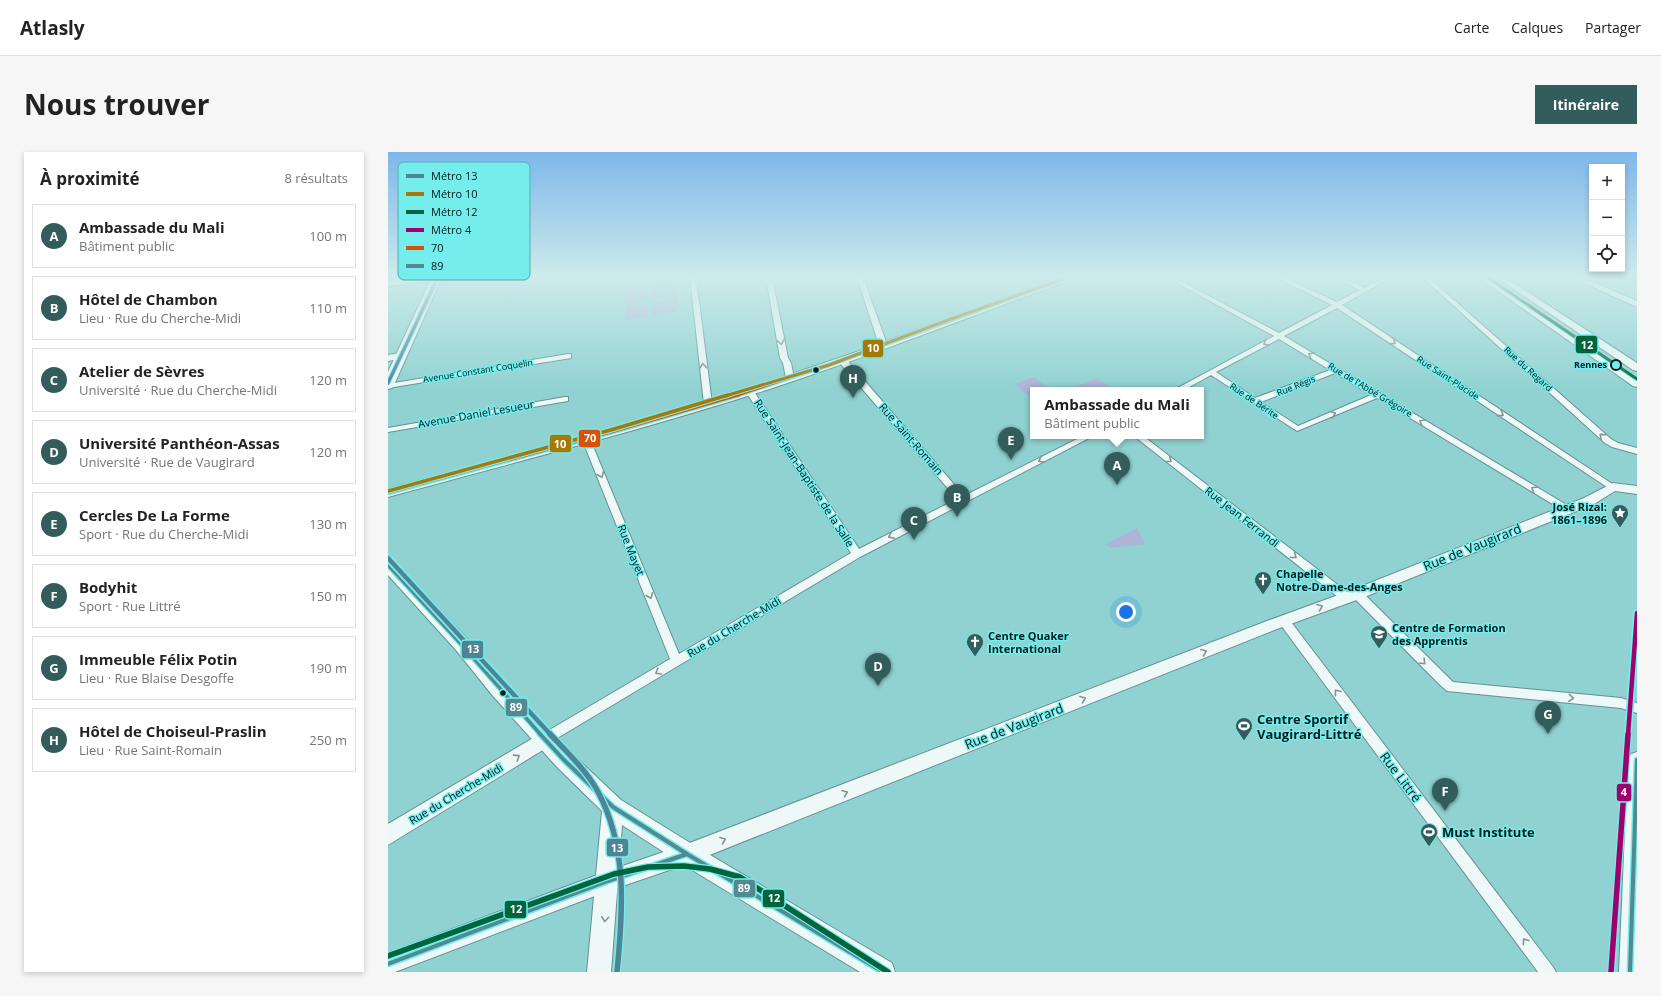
<!DOCTYPE html>
<html lang="fr">
<head>
<meta charset="utf-8">
<style>
	body { margin:0; font-family:"Open Sans",sans-serif; background:#f6f6f6; color:#222 }
	.controls { position:absolute; right:12px; top:12px; display:grid; overflow:hidden; border-radius:0px; box-shadow:0 2px 6px #0003 }
	.controls button { width:36px; height:36px; display:grid; place-items:center; padding:0; border:0; border-bottom:1px solid #e0e0e0; background:#fff; color:#222; font:20px sans-serif }
	.you { position:absolute; left:738px; top:460px; width:14px; height:14px; margin:-10px; border:3px solid #fff; border-radius:50%; background:#1a73e8; box-shadow:0 0 0 6px #1a73e833 }
	.badge { display:grid; place-items:center; width:26px; height:26px; border-radius:50%; background:#335c5c; color:#fff; font-size:13px; font-weight:700 }
	.pin { position:absolute; translate:-50% -33px; filter:drop-shadow(0 1px 2px #0008) }
	.pin::after { content:''; position:absolute; top:21px; width:14px; height:12px; background:inherit; clip-path:polygon(0 0,100% 0,50% 100%) }
	.popup { position:absolute; left:642px; top:235px; width:174px; height:52px; box-sizing:border-box; display:grid; place-content:center; border-radius:0px; background:#fff; filter:drop-shadow(0 1px 3px #0005); font-size:13px; white-space:nowrap; color:#767676 }
	.popup b { font-size:15px; color:#222 }
	.popup::after { content:''; position:absolute; left:50%; top:100%; margin-left:-8px; border:8px solid transparent; border-top-color:#fff }
	.list { margin:0; padding:0; list-style:none }
	h2 { display:flex; justify-content:space-between; align-items:center; height:52px; margin:0; padding:0 16px; font-size:17px }
	h2 small { font-size:13px; font-weight:400; color:#767676 }
	.list li { display:grid; grid-template-columns:26px 1fr auto; gap:12px; align-items:center; box-sizing:border-box; height:64px; margin:0 8px 8px; padding:0 8px; border:1px solid #e0e0e0; border-radius:0px }
	.list b { display:block; font-size:15px; white-space:nowrap }
	.list p { margin:0; font-size:13px; white-space:nowrap; color:#767676 }
	.list em { font-size:13px; font-style:normal; color:#767676 }
	.icon { flex:none; width:22px; height:22px; fill:none; stroke:currentColor; stroke-width:2; stroke-linecap:round; stroke-linejoin:round }
	.map { position:relative; flex:none; width:1249px; height:820px; overflow:hidden; border-radius:0px }
	header { display:flex; align-items:center; gap:24px; box-sizing:border-box; height:56px; padding:0 20px; background:#fff; border-bottom:1px solid #e0e0e0 }
	header strong { font-size:19px }
	nav { display:flex; gap:22px; margin-inline-start:auto; font-size:14px }
	.intro { display:flex; align-items:center; justify-content:space-between; box-sizing:border-box; height:96px; padding:0 24px }
	h1 { margin:0; font-size:28px }
	.button { padding:10px 18px; border-radius:0px; background:#335c5c; color:#fff; font-size:14px; font-weight:700 }
	main { display:flex; gap:24px; padding:0 24px }
	aside { flex:1; background:#fff; border-radius:0px; box-shadow:0 2px 6px #0003 }
	.map>svg:first-child { display:block }
	.green { fill:#aeb3d8 }
	.lines { fill:none; stroke-linecap:round; stroke-linejoin:round }
	.street-casing { stroke:#669190; stroke-width:2 }
	.secondary-casing { stroke:#669190; stroke-width:2 }
	.primary-casing { stroke:#669190; stroke-width:2 }
	.street { fill:#eef8f8; fill-rule:evenodd }
	.secondary { fill:#eef8f8; fill-rule:evenodd }
	.primary { fill:#eef8f8; fill-rule:evenodd }
	.bus-1-far1-casing { stroke:#74edec; stroke-width:4 }
	.bus-1-casing { stroke:#74edec; stroke-width:5 }
	.bus-2-far1-casing { stroke:#74edec; stroke-width:6 }
	.bus-2-casing { stroke:#74edec; stroke-width:7 }
	.bus-1-far1 { stroke:#d95104; stroke-width:2 }
	.bus-1 { stroke:#d95104; stroke-width:2.5 }
	.bus-2-far1 { stroke:#528a91; stroke-width:3.5 }
	.bus-2 { stroke:#528a91; stroke-width:4 }
	.metro-1-far2-casing { stroke:#74edec; stroke-width:5 }
	.metro-1-far1-casing { stroke:#74edec; stroke-width:8 }
	.metro-1-casing { stroke:#74edec; stroke-width:8 }
	.metro-2-far1-casing { stroke:#74edec; stroke-width:5 }
	.metro-2-casing { stroke:#74edec; stroke-width:6 }
	.metro-3-far1-casing { stroke:#74edec; stroke-width:5 }
	.metro-3-casing { stroke:#74edec; stroke-width:8 }
	.metro-4-far1-casing { stroke:#74edec; stroke-width:8 }
	.metro-4-casing { stroke:#74edec; stroke-width:8 }
	.metro-1-far2 { stroke:#4f8496; stroke-width:3 }
	.metro-1-far1 { stroke:#4f8496; stroke-width:4.5 }
	.metro-1 { stroke:#4f8496; stroke-width:5.5 }
	.metro-2-far1 { stroke:#a67807; stroke-width:3 }
	.metro-2 { stroke:#a67807; stroke-width:3.5 }
	.metro-3-far1 { stroke:#00643c; stroke-width:3 }
	.metro-3 { stroke:#00643c; stroke-width:5.5 }
	.metro-4-far1 { stroke:#a0006e; stroke-width:4.5 }
	.metro-4 { stroke:#a0006e; stroke-width:5.5 }
	.oneway { stroke:#849595 }
	.stop-dot { fill:#74edec; stroke:#021d1d; stroke-width:2 }
	.bus-dot { fill:#021d1d; stroke:#74edec; stroke-width:1.5 }
	.labels { text-anchor:middle; stroke-width:3; stroke-linejoin:round; paint-order:stroke }
	.far-stop-label { font-size:9px; font-weight:bold; fill:#021d1d; stroke:#74edec; text-anchor:end }
	.far-street-label { font-size:9px; fill:#021d1d; stroke:#74edec }
	.street-label { font-size:11px; fill:#021d1d; stroke:#74edec }
	.poi-label { font-size:11px; font-weight:bold; fill:#021d1d; stroke:#74edec; text-anchor:start }
	.near-street-label { font-size:13px; fill:#021d1d; stroke:#74edec }
	.near-poi-label { font-size:13px; font-weight:bold; fill:#021d1d; stroke:#74edec; text-anchor:start }
	.key { fill:#74edec; stroke:#52afae; stroke-width:1 }
	.key-label { font-size:11px; fill:#021d1d }
	.line-badge { stroke:#74edec; stroke-width:1.5 }
	.badge-label { font-size:11px; text-anchor:middle; font-weight:bold; fill:#fff }
</style>
</head>
<body>
<header>
<strong>Atlasly</strong>
<nav><a>Carte</a><a>Calques</a><a>Partager</a></nav>
</header>
<div class="intro"><h1>Nous trouver</h1><a class="button">Itinéraire</a></div>
<main>
<aside>
<h2>À proximité<small>8 résultats</small></h2>
<ul class="list">
<li><span class="badge">A</span><div><b>Ambassade du Mali</b><p>Bâtiment public</p></div><em>100 m</em></li>
<li><span class="badge">B</span><div><b>Hôtel de Chambon</b><p>Lieu · Rue du Cherche-Midi</p></div><em>110 m</em></li>
<li><span class="badge">C</span><div><b>Atelier de Sèvres</b><p>Université · Rue du Cherche-Midi</p></div><em>120 m</em></li>
<li><span class="badge">D</span><div><b>Université Panthéon-Assas</b><p>Université · Rue de Vaugirard</p></div><em>120 m</em></li>
<li><span class="badge">E</span><div><b>Cercles De La Forme</b><p>Sport · Rue du Cherche-Midi</p></div><em>130 m</em></li>
<li><span class="badge">F</span><div><b>Bodyhit</b><p>Sport · Rue Littré</p></div><em>150 m</em></li>
<li><span class="badge">G</span><div><b>Immeuble Félix Potin</b><p>Lieu · Rue Blaise Desgoffe</p></div><em>190 m</em></li>
<li><span class="badge">H</span><div><b>Hôtel de Choiseul-Praslin</b><p>Lieu · Rue Saint-Romain</p></div><em>250 m</em></li>
</ul>
</aside>
<div class="map">
<svg width="1249" height="820" viewBox="0 0 1249 820">
	<rect width="100%" height="100%" fill="#8fd2d1"/>
	<path class="green" d="M289,128V145L263,147V133Z
		M257,133H260V148L237,152V136Z
		M290,146L291,156L288,157L289,160L264,164V151Z
		M257,151H260V164L237,168V154Z
		M646,225L663,238H645V247L626,232Z
		M709,226L725,237L679,238Z
		M749,376L757,392L722,396L718,392Z"/>
	<g class="lines">
		<defs>
			<path id="street" d="M302,125H308L324,252L320,254L316,252Z
				M378,125H384L400,206L403,211L406,226L402,228L398,226L395,211L392,206Z
				M469,125H475L497,187L498,195H492L491,193Z
				M778,125H785L891,181L944,153L887,125H894L949,150L972,138L945,125H952L977,136L997,125H1004L954,153L1229,335L1228,337H1222L949,156L896,184L1182,355L1184,357L1182,359H1176L989,246L909,279L823,223L796,238H786L886,184ZM891,187L942,218L867,246L828,220ZM947,221L983,243L910,274L873,250Z
				M1034,125H1040L1223,287L1230,291L1249,296V302L1224,295L1217,291Z
				M180,202H183V206L0,236V232Z
				M451,206H457L576,344L695,284H705L472,405L161,591L157,593L153,591L151,587L153,583L282,507L194,287L195,285L198,284L202,287L291,502L463,401L358,240L359,238H365L471,397L569,347L451,210Z
				M177,245H180V249L0,280V276Z
				M746,284H755L963,443L964,446L963,449H955Z
				M969,438L973,439L1065,530L1233,546L1249,551V561L1233,556L1059,539L1052,533L965,445L964,442L965,439Z
				M896,465L900,466L1165,815L1168,820H1150L892,472L891,469L892,466Z"/>
			<path id="secondary" d="M31,125H53L49,128L0,134V128Z
				M675,125H686L685,127C580,165 475,207 369,241C247,280 123,311 0,345V337L224,277L360,237L480,196Z
				M1090,125H1099L1249,227V235L1245,234Z
				M1108,125H1117L1249,211V219L1245,218Z
				M1183,125H1193L1249,149V155Z
				M13,201L17,202L18,204L17,206L0,209V203Z
				M1225,331L1249,334V342L1227,339L1206,352L974,446L889,477L299,712L220,739L7,820H0V801L220,719L299,692L879,469L964,438L1196,346Z
				M157,579L163,581L166,587L163,593L0,693V672Z
				M1249,600V820H1231L1240,608L1243,602Z"/>
			<path id="primary" d="M44,125H54L6,233L4,236L0,237V220Z
				M0,407L6,409L80,488L119,532L183,601L233,648L307,694L504,811L507,820H472L291,710L234,673L223,820H199L214,659L169,615L105,544L68,498L0,423Z"/>
		</defs>
		<use href="#street" class="street-casing"/>
		<use href="#secondary" class="secondary-casing"/>
		<use href="#primary" class="primary-casing"/>
		<use href="#street" class="street"/>
		<use href="#secondary" class="secondary"/>
		<use href="#primary" class="primary"/>
		<defs>
			<path id="bus-1-far1" d="M348,244L444,212L682,125"/>
			<path id="bus-1" d="M0,341L228,279L351,243"/>
			<path id="bus-2-far1" d="M0,413L74,493L153,583"/>
			<path id="bus-2" d="M152,582L176,608L225,655L299,702L495,820
				M0,812L220,729L299,702
				M1242,820L1249,608"/>
		</defs>
		<use href="#bus-1-far1" class="bus-1-far1-casing"/>
		<use href="#bus-1" class="bus-1-casing"/>
		<use href="#bus-2-far1" class="bus-2-far1-casing"/>
		<use href="#bus-2" class="bus-2-casing"/>
		<use href="#bus-1-far1" class="bus-1-far1"/>
		<use href="#bus-1" class="bus-1"/>
		<use href="#bus-2-far1" class="bus-2-far1"/>
		<use href="#bus-2" class="bus-2"/>
		<defs>
			<path id="metro-1-far2" d="M0,231L50,125"/>
			<path id="metro-1-far1" d="M0,406L163,583"/>
			<path id="metro-1" d="M162,582C178,599 197,617 209,638C240,694 235,759 229,820"/>
			<path id="metro-2-far1" d="M337,244L441,213L560,168L681,125"/>
			<path id="metro-2" d="M0,339L226,277L340,243"/>
			<path id="metro-3-far1" d="M1099,125L1249,227"/>
			<path id="metro-3" d="M0,804L226,722L260,715L296,714L322,717L352,725L500,820"/>
			<path id="metro-4-far1" d="M1240,583L1249,461"/>
			<path id="metro-4" d="M1223,820L1240,582"/>
		</defs>
		<use href="#metro-1-far2" class="metro-1-far2-casing"/>
		<use href="#metro-1-far1" class="metro-1-far1-casing"/>
		<use href="#metro-1" class="metro-1-casing"/>
		<use href="#metro-2-far1" class="metro-2-far1-casing"/>
		<use href="#metro-2" class="metro-2-casing"/>
		<use href="#metro-3-far1" class="metro-3-far1-casing"/>
		<use href="#metro-3" class="metro-3-casing"/>
		<use href="#metro-4-far1" class="metro-4-far1-casing"/>
		<use href="#metro-4" class="metro-4-casing"/>
		<use href="#metro-1-far2" class="metro-1-far2"/>
		<use href="#metro-1-far1" class="metro-1-far1"/>
		<use href="#metro-1" class="metro-1"/>
		<use href="#metro-2-far1" class="metro-2-far1"/>
		<use href="#metro-2" class="metro-2"/>
		<use href="#metro-3-far1" class="metro-3-far1"/>
		<use href="#metro-3" class="metro-3"/>
		<use href="#metro-4-far1" class="metro-4-far1"/>
		<use href="#metro-4" class="metro-4"/>
	</g>
	<defs><path id="oneway-chevron" d="M-2-3.5L2.5 0L-2 3.5" fill="none" stroke-width="1.6" stroke-linecap="round" stroke-linejoin="round"/></defs>
	<g class="oneway">
		<use href="#oneway-chevron" transform="translate(393 190) rotate(80)"/>
		<use href="#oneway-chevron" transform="translate(1005 190) rotate(33)"/>
		<use href="#oneway-chevron" transform="translate(878 191) rotate(152)"/>
		<use href="#oneway-chevron" transform="translate(923 203) rotate(-149)"/>
		<use href="#oneway-chevron" transform="translate(315 214) rotate(-96)"/>
		<use href="#oneway-chevron" transform="translate(945 262) rotate(-23)"/>
		<use href="#oneway-chevron" transform="translate(1113 262) rotate(33)"/>
		<use href="#oneway-chevron" transform="translate(1034 270) rotate(-149)"/>
		<use href="#oneway-chevron" transform="translate(1214 284) rotate(-138)"/>
		<use href="#oneway-chevron" transform="translate(653 308) rotate(153)"/>
		<use href="#oneway-chevron" transform="translate(781 308) rotate(38)"/>
		<use href="#oneway-chevron" transform="translate(213 323) rotate(68)"/>
		<use href="#oneway-chevron" transform="translate(1146 337) rotate(-149)"/>
		<use href="#oneway-chevron" transform="translate(503 384) rotate(153)"/>
		<use href="#oneway-chevron" transform="translate(906 404) rotate(38)"/>
		<use href="#oneway-chevron" transform="translate(262 444) rotate(68)"/>
		<use href="#oneway-chevron" transform="translate(932 455) rotate(-21)"/>
		<use href="#oneway-chevron" transform="translate(816 500) rotate(-21)"/>
		<use href="#oneway-chevron" transform="translate(1035 510) rotate(45)"/>
		<use href="#oneway-chevron" transform="translate(270 520) rotate(150)"/>
		<use href="#oneway-chevron" transform="translate(949 540) rotate(-127)"/>
		<use href="#oneway-chevron" transform="translate(1183 546) rotate(5)"/>
		<use href="#oneway-chevron" transform="translate(695 547) rotate(-21)"/>
		<use href="#oneway-chevron" transform="translate(129 605) rotate(-33)"/>
		<use href="#oneway-chevron" transform="translate(457 641) rotate(-21)"/>
		<use href="#oneway-chevron" transform="translate(335 688) rotate(-21)"/>
		<use href="#oneway-chevron" transform="translate(217 767) rotate(95)"/>
		<use href="#oneway-chevron" transform="translate(1137 789) rotate(-127)"/>
	</g>
	<linearGradient id="sky" x2="0" y2="1"><stop stop-color="#7eb7ea"/><stop offset="0.52" stop-color="#cdebea"/><stop offset="1" stop-color="#cdebea" stop-opacity="0"/></linearGradient>
	<rect width="1249" height="239" fill="url(#sky)"/>
	<defs>
		<symbol id="sight-pin" viewBox="-11 -11 22 30"><path d="M0 17L-7.5 6A9.5 9.5 0 1 1 7.5 6Z" fill="#335c5c" stroke="#74edec"/><path d="M0-6L1.8-2.2L6-1.7L2.9 1.2L3.7 5.4L0 3.3L-3.7 5.4L-2.9 1.2L-6-1.7L-1.8-2.2Z" fill="#fff"/></symbol>
		<symbol id="church-pin" viewBox="-11 -11 22 30"><path d="M0 17L-7.5 6A9.5 9.5 0 1 1 7.5 6Z" fill="#335c5c" stroke="#74edec"/><path d="M-1.2-6h2.4v3.5h3.3v2.4h-3.3V6h-2.4V-.1h-3.3v-2.4h3.3Z" fill="#fff"/></symbol>
		<symbol id="university-pin" viewBox="-11 -11 22 30"><path d="M0 17L-7.5 6A9.5 9.5 0 1 1 7.5 6Z" fill="#335c5c" stroke="#74edec"/><path d="M0-5L7-2L0 1L-7-2ZM-4 1L0 2.5L4 1V4Q0 6-4 4Z" fill="#fff"/></symbol>
		<symbol id="stadium-pin" viewBox="-11 -11 22 30"><path d="M0 17L-7.5 6A9.5 9.5 0 1 1 7.5 6Z" fill="#335c5c" stroke="#74edec"/><path d="M0-5a6.5 5 0 1 0 0 10a6.5 5 0 1 0 0-10ZM-3.5-1.8h7v3.6h-7Z" fill="#fff"/></symbol>
	</defs>
	<g fill-rule="evenodd">
		<use href="#sight-pin" x="1222" y="351" width="20" height="27"/>
		<use href="#church-pin" x="865" y="418" width="20" height="27"/>
		<use href="#university-pin" x="981" y="472" width="20" height="27"/>
		<use href="#church-pin" x="577" y="480" width="20" height="27"/>
		<use href="#stadium-pin" x="846" y="564" width="20" height="27"/>
		<use href="#stadium-pin" x="1031" y="670" width="20" height="27"/>
	</g>
	<circle class="stop-dot" cx="1228" cy="213" r="5"/>
	<g class="bus-dot">
		<circle cx="428" cy="218" r="3.5"/>
		<circle cx="115" cy="541" r="3.5"/>
	</g>
	<g class="labels">
		<g class="far-stop-label">
			<text x="1219" y="216">Rennes</text>
		</g>
		<g class="far-street-label">
			<text transform="translate(1140 217) rotate(42)" y="3">Rue du Regard</text>
			<text transform="translate(90 219) rotate(-9)" y="3">Avenue Constant Coquelin</text>
			<text transform="translate(1060 226) rotate(33)" y="3">Rue Saint-Placide</text>
			<text transform="translate(908 234) rotate(-22)" y="3">Rue Régis</text>
			<text transform="translate(982 238) rotate(31)" y="3">Rue de l'Abbé Grégoire</text>
			<text transform="translate(866 249) rotate(34)" y="3">Rue de Bérite</text>
		</g>
		<g class="street-label">
			<text transform="translate(88 262) rotate(-10)" y="4">Avenue Daniel Lesueur</text>
			<text transform="translate(523 287) rotate(49)" y="4">Rue Saint-Romain</text>
			<text transform="translate(416 321) rotate(57)" y="4">Rue Saint-Jean-Baptiste de la Salle</text>
			<text transform="translate(854 365) rotate(38)" y="4">Rue Jean Ferrandi</text>
			<text transform="translate(243 398) rotate(68)" y="4">Rue Mayet</text>
			<text transform="translate(346 475) rotate(-31)" y="4">Rue du Cherche-Midi</text>
			<text transform="translate(68 642) rotate(-31)" y="4">Rue du Cherche-Midi</text>
		</g>
		<g class="poi-label">
			<text x="1219" y="359" text-anchor="end">José Rizal:<tspan x="1219" dy="13">1861–1896</tspan></text>
			<text x="888" y="426">Chapelle<tspan x="888" dy="13">Notre-Dame-des-Anges</tspan></text>
			<text x="1004" y="480">Centre de Formation<tspan x="1004" dy="13">des Apprentis</tspan></text>
			<text x="600" y="488">Centre Quaker<tspan x="600" dy="13">International</tspan></text>
		</g>
		<g class="near-street-label">
			<text transform="translate(1084 395) rotate(-22)" y="5">Rue de Vaugirard</text>
			<text transform="translate(626 574) rotate(-21)" y="5">Rue de Vaugirard</text>
			<text transform="translate(1013 625) rotate(53)" y="5">Rue Littré</text>
		</g>
		<g class="near-poi-label">
			<text x="869" y="572">Centre Sportif<tspan x="869" dy="15">Vaugirard-Littré</tspan></text>
			<text x="1054" y="685">Must Institute</text>
		</g>
	</g>
	<rect x="10" y="10" width="132" height="118" rx="6" class="key"/>
	<rect x="18" y="22" width="18" height="4" fill="#4f8496"/>
	<rect x="18" y="40" width="18" height="4" fill="#a67807"/>
	<rect x="18" y="58" width="18" height="4" fill="#00643c"/>
	<rect x="18" y="76" width="18" height="4" fill="#a0006e"/>
	<rect x="18" y="94" width="18" height="4" fill="#d95104"/>
	<rect x="18" y="112" width="18" height="4" fill="#528a91"/>
	<g class="key-label">
		<text x="43" y="28">Métro 13</text>
		<text x="43" y="46">Métro 10</text>
		<text x="43" y="64">Métro 12</text>
		<text x="43" y="82">Métro 4</text>
		<text x="43" y="100">70</text>
		<text x="43" y="118">89</text>
	</g>
	<g class="line-badge">
		<rect x="1187" y="183" width="23" height="19" rx="4" fill="#00643c"/>
		<rect x="474" y="187" width="22" height="19" rx="4" fill="#a67807"/>
		<rect x="190" y="277" width="23" height="19" rx="4" fill="#d95104"/>
		<rect x="161" y="282" width="23" height="19" rx="4" fill="#a67807"/>
		<rect x="73" y="488" width="23" height="19" rx="4" fill="#4f8496"/>
		<rect x="117" y="546" width="23" height="19" rx="4" fill="#528a91"/>
		<rect x="1228" y="631" width="16" height="19" rx="4" fill="#a0006e"/>
		<rect x="218" y="686" width="23" height="19" rx="4" fill="#4f8496"/>
		<rect x="345" y="727" width="23" height="19" rx="4" fill="#528a91"/>
		<rect x="374" y="737" width="23" height="19" rx="4" fill="#00643c"/>
		<rect x="116" y="748" width="23" height="19" rx="4" fill="#00643c"/>
	</g>
	<g class="badge-label">
		<text x="1199" y="197">12</text>
		<text x="485" y="200">10</text>
		<text x="202" y="290">70</text>
		<text x="172" y="296">10</text>
		<text x="85" y="501">13</text>
		<text x="128" y="559">89</text>
		<text x="1236" y="644">4</text>
		<text x="229" y="700">13</text>
		<text x="356" y="740">89</text>
		<text x="386" y="750">12</text>
		<text x="128" y="761">12</text>
	</g>
</svg>
<div class="controls">
<button>+</button>
<button>−</button>
<button><svg class="icon" aria-label="locate" viewBox="0 0 24 24"><circle cx="12" cy="12" r="6"/><path d="M12 2v4M12 18v4M2 12h4M18 12h4"/></svg></button>
</div>
<div class="you"></div>
<div class="pin badge" style="left:729px;top:333px">A</div>
<div class="popup"><b>Ambassade du Mali</b>Bâtiment public</div>
<div class="pin badge" style="left:569px;top:365px">B</div>
<div class="pin badge" style="left:526px;top:388px">C</div>
<div class="pin badge" style="left:490px;top:534px">D</div>
<div class="pin badge" style="left:623px;top:308px">E</div>
<div class="pin badge" style="left:1057px;top:659px">F</div>
<div class="pin badge" style="left:1160px;top:582px">G</div>
<div class="pin badge" style="left:465px;top:246px">H</div>
</div>
</main>
</body>
</html>
